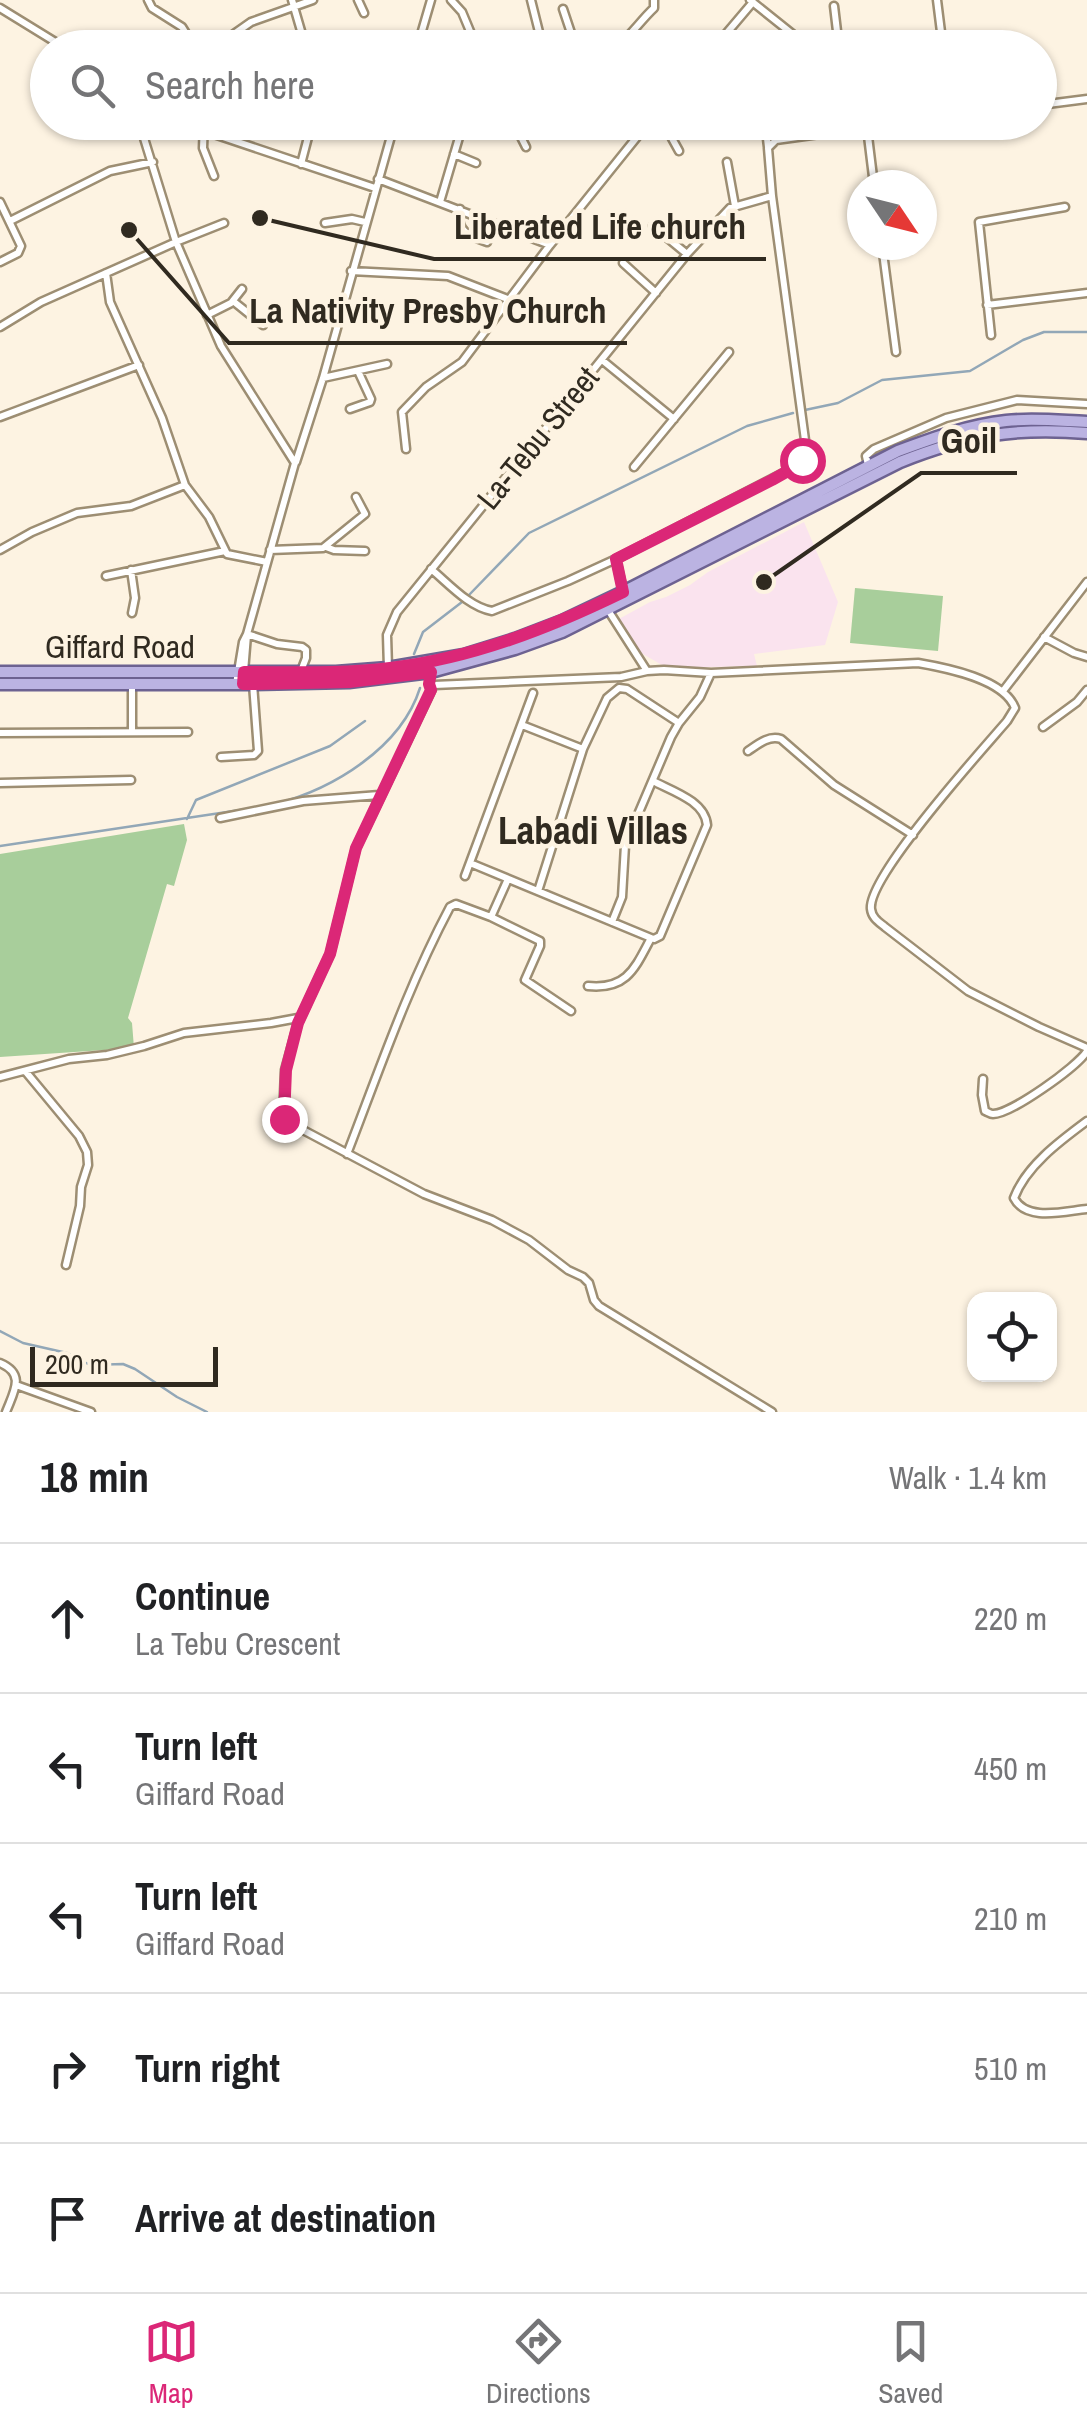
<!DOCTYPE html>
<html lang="en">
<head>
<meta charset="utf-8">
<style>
	body { margin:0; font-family:"Archivo Narrow",sans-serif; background:#f2f2f2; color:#202124 }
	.controls { position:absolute; right:30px; bottom:30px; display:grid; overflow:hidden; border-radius:20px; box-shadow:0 2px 8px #0004 }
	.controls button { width:90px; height:90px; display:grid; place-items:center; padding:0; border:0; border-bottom:2px solid #e0e0e0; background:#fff; color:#202124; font:50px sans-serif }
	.compass { position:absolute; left:847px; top:170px; width:90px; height:90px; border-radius:50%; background:#fff; box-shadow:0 2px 8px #0004; rotate:125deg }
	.scale { position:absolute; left:30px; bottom:25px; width:188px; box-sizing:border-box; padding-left:10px; border:5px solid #302a20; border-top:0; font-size:28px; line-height:35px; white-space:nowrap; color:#302a20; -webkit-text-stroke:8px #fdf3e2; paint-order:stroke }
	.stop { position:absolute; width:30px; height:30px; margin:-22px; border:8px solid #db2777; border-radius:50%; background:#fff }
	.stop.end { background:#db2777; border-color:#fff; box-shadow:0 2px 10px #0008 }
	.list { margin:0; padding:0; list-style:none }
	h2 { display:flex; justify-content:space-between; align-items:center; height:130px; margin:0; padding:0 40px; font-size:42px }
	h2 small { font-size:32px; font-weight:400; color:#757577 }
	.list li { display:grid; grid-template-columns:65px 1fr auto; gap:30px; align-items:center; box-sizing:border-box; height:150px; padding:0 40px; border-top:2px solid #e0e0e0 }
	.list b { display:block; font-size:38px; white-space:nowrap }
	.list p { margin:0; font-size:32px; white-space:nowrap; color:#757577 }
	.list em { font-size:32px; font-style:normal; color:#757577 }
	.icon { flex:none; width:55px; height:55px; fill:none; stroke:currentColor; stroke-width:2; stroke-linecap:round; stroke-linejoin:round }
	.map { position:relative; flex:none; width:1087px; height:1412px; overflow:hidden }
	.search { position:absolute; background:#fff; box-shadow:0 2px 8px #0004; left:30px; right:30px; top:30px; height:110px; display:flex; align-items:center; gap:25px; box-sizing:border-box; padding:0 35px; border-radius:55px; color:#757577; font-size:38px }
	.sheet { height:880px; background:#fff }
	nav { display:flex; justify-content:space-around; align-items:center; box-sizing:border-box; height:140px; border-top:2px solid #e0e0e0; background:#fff; font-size:28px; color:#757577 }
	nav a { display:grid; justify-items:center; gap:5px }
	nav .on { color:#db2777 }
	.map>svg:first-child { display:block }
	.commercial { fill:#fae3ee }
	.green { fill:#a8ce9b }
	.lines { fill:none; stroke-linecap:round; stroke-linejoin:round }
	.stream { stroke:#92a7b7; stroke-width:2.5 }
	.street-casing { stroke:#9d8e73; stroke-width:11 }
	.primary-casing { stroke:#6d6291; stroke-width:15 }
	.street { stroke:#fff; stroke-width:6 }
	.primary { stroke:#bbb3e2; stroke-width:10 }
	.route { stroke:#db2777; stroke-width:12 }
	.labels { text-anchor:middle; stroke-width:9; stroke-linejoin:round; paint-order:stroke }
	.street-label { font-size:32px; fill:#302a20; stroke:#fdf3e2 }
	.quarter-label { font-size:38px; font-weight:bold; fill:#302a20; stroke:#fdf3e2 }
	.leader { fill:none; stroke:#302a20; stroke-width:4 }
	.callout-dot { fill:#302a20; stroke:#fdf3e2; stroke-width:4 }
	.callout-label { font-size:35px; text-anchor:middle; font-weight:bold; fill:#302a20; stroke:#fdf3e2; stroke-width:9; stroke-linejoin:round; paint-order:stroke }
</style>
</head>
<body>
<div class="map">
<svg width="1087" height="1412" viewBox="0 0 1087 1412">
	<rect width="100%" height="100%" fill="#fdf3e2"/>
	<path class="commercial" d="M804,522L838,602L825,645L754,654L757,666L667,668L636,650L617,620L650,602L666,597L690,585L708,572Z"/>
	<path class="green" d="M855,588L943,596L938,651L850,643Z
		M184,824L187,840L174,886L167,884L128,1018L132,1023L134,1048L0,1057V854Z"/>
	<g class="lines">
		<path class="stream" d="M805,410L838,403L882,380L970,371L1023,340L1044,332H1087
			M469,595L529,533L747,426L793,413
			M414,654L423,632L462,602
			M275,804C333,789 401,748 420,688
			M187,819L196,800L330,746L365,721
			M0,846L247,809
			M0,1331L23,1343L67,1353L90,1365L123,1364L135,1369L177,1397L207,1412"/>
		<defs>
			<path id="street" d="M148,0L152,8L182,27L195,48
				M292,0L306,48
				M358,0L364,13
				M451,0L462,12L477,48
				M531,0L543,48
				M750,0L810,48
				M937,0L943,48
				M834,6L839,48
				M0,8L65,48
				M563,9L576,48
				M158,48V46
				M214,48L251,22L313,0
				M417,48L431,0
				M615,48C631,36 640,21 654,8V0
				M714,48L753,2
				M1040,105L1087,99
				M139,122L176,242L221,346L295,463L247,634L243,642L236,684
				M178,122L375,188
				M204,122L203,148L214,176
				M663,122L679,151
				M765,122L768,147
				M867,128L874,185
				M454,154L476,163
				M727,162L735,206
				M301,164L312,122
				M378,179L550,245
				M0,202L21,246L18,253L0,262
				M440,202L463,124L495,134L519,133L526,147
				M460,209C455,231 469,236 487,242
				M10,221L110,171L153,162
				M325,223L352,219L365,222
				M653,226L687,254
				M882,245L896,352
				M623,263L656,293
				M351,271L448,276L510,300
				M106,273L110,302L162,418L185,485L209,517L227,554L267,562
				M233,301L263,325
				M987,305L1087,293
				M207,315L231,303L242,289
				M0,327L41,302L176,242L224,223
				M991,335L979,222L1065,207
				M602,360L674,419
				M323,378L387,364
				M350,409L370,402L371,399L358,371
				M0,417L139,365
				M406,449L402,412L426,387L462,362L550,245L649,122
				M296,462L323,378L395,122
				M868,465L866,456L874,449L946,418L1017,400L1087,404
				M634,467L729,352
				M326,547L334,550L365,551
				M0,550L32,532L77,513L131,506L185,485
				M270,550L323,548L365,514L356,497
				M616,559L623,591
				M431,569C449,584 469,607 492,611L568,581L616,559L795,467C804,458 806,452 805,440L772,196L768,148L776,140L906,122
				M131,570L135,598L132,613
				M106,576L225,551
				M608,610L647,671L664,670L711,673L918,663C947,668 1004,679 1015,708L1007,721C983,749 867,877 871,909C872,918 879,922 885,927L968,991L1039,1027L1087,1048
				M247,634L277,644L302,647L306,650V658L301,671
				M1044,637L1074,653L1087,657
				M388,668L387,635L397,612L687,254L730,208L772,196
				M647,671L621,677L434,685L356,848L330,954L298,1023L285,1070L283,1117L286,1121L424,1194L492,1220L529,1240L568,1270L583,1277L589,1283L594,1300L599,1306L772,1412
				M243,684L247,635
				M1003,691L1087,582
				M522,725L583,749
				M1043,727L1077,702L1087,690
				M132,732V685
				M0,733L188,732
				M748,751C758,744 769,735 781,739L834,785L913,835
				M221,757L254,755L258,751L253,684
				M0,783L131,780
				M220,818L303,801L379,795
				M470,863L651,938
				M465,876L533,693
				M538,891L583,749L607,698L619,688L627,689L679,723
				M491,917L540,941V946L525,980L571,1011
				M612,922L622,897L625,845L671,737L679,723L700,697L711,673
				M588,986C627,990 635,968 651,938L654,939L660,936L707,825C705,801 672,791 653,781
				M26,1072L79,1136L87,1152L88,1165L81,1187L80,1206L66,1265
				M0,1077L69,1059L107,1055L144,1046L184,1033L271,1023L298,1018
				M983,1079L982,1095L985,1111C988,1112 990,1114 993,1114C1011,1114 1077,1067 1087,1051
				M1087,1121C1060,1141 1026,1166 1014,1198C1026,1222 1065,1211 1087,1209
				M347,1154C379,1071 408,986 450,907L456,904L491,917L508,879
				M0,1363C26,1374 14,1391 6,1412
				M16,1385L91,1412"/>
			<path id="primary" d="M0,672H336L388,668L464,655L515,639L562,621L623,592L898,451C933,438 969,425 1006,421C1033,418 1061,421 1087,422
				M0,684H253L349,682L431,672L515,649L562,632L900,462C968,435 1015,427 1087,433"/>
		</defs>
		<use href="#street" class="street-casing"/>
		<use href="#primary" class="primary-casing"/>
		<use href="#street" class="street"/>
		<use href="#primary" class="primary"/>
	</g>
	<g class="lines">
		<path class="route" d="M284,1119L286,1070L298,1023L330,954L356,848L431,690L429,684L431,672L349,682L253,684H243L244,672C293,672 342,674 390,668C473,658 549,628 623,592L616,559L772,480L795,467L802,460"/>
	</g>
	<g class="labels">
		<g class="street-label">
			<text transform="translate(538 438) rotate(-51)" y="11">La-Tebu Street</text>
			<text x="120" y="658">Giffard Road</text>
		</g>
		<g class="quarter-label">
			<text x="593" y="844">Labadi Villas</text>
		</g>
	</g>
	<path class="leader" d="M260 218L434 259H766M129 230L229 343H627M764 582L921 473H1017"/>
	<g class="callout-dot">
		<circle cx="260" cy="218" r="10"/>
		<circle cx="129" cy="230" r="10"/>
		<circle cx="764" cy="582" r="10"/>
	</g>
	<g class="callout-label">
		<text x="600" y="239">Liberated Life church</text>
		<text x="428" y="323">La Nativity Presby Church</text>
		<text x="969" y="453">Goil</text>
	</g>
</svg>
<div class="controls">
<button><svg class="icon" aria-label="locate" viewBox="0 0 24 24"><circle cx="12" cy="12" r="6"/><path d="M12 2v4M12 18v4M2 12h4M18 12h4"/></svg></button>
</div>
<svg class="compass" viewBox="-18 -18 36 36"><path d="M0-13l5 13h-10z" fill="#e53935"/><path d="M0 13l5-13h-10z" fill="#757577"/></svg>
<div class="scale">200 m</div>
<div class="stop" style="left:802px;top:460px"></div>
<div class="stop end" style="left:284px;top:1119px"></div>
<div class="search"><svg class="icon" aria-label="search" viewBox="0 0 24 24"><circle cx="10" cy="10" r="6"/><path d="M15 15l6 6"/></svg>Search here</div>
</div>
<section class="sheet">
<h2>18 min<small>Walk · 1.4 km</small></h2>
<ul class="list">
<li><svg class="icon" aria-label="ahead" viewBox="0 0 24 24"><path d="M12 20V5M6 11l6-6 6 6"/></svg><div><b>Continue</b><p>La Tebu Crescent</p></div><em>220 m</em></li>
<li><svg class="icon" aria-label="left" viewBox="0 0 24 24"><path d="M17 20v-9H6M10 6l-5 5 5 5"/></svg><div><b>Turn left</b><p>Giffard Road</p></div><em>450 m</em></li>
<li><svg class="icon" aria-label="left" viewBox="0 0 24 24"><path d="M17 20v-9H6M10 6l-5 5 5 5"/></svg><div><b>Turn left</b><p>Giffard Road</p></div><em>210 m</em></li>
<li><svg class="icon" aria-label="right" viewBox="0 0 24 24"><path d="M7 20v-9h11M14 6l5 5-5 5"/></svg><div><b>Turn right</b></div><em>510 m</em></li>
<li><svg class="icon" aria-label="arrive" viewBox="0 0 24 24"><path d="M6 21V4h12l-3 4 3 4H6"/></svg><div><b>Arrive at destination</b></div></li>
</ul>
</section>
<nav>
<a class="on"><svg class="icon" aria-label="map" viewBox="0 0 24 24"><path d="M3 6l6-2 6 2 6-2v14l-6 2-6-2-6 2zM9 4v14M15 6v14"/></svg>Map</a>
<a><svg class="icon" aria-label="directions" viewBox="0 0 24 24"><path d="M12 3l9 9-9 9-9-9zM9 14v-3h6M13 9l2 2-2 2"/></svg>Directions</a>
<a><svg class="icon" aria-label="saved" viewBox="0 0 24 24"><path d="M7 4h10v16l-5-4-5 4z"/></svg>Saved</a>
</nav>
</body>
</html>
